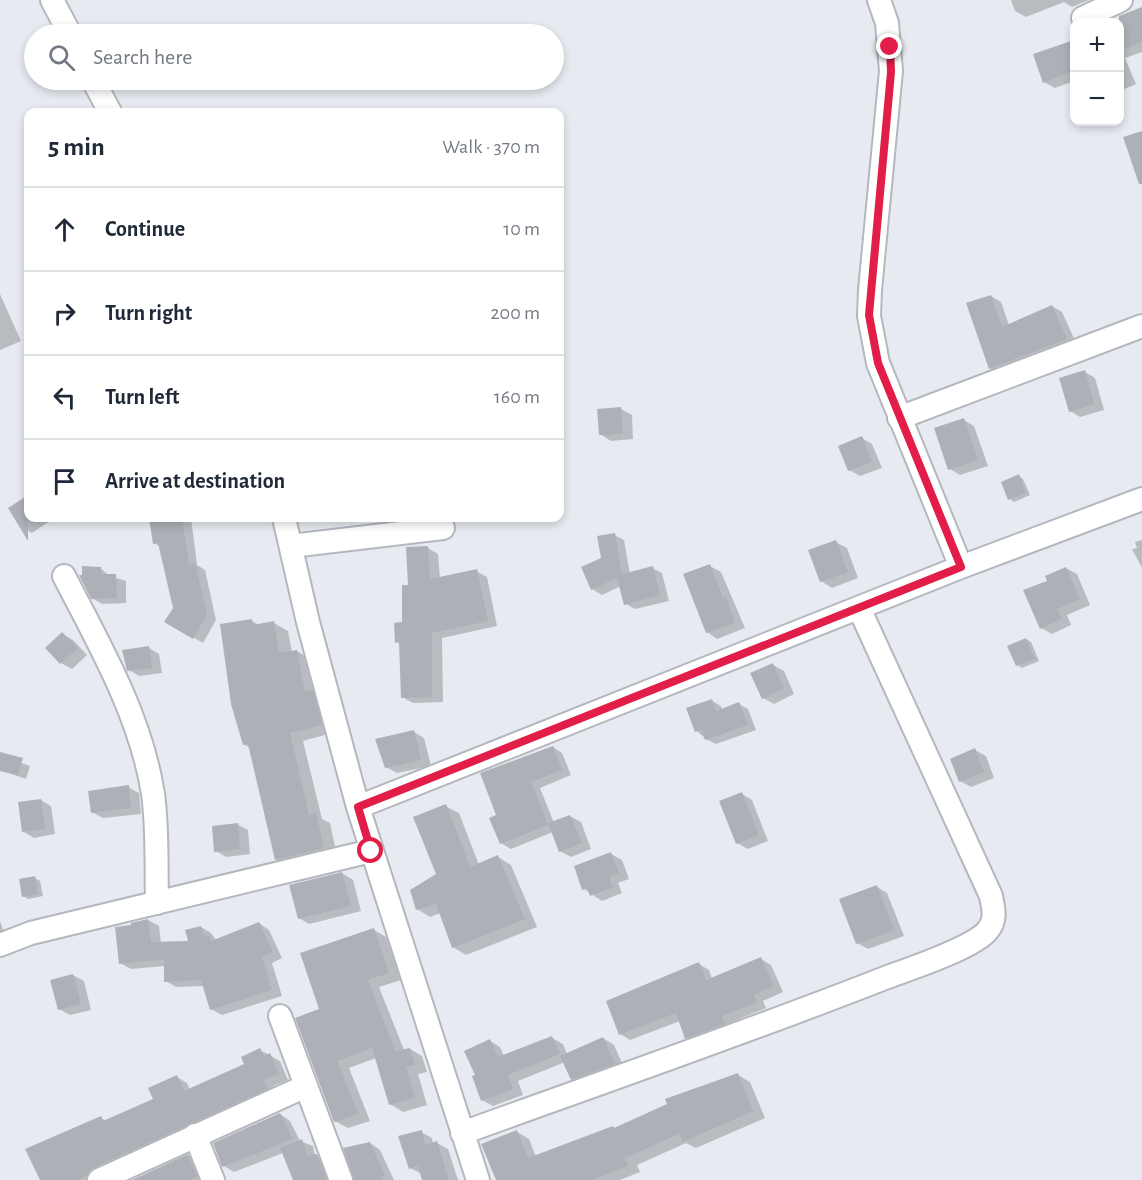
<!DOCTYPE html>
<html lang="en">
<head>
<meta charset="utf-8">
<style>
	body { margin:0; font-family:"Alegreya Sans",sans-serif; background:#f6f6f7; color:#1f2937 }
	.controls { position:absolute; right:18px; top:18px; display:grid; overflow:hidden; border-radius:12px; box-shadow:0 3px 9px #0003 }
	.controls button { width:54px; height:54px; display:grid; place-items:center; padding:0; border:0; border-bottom:2px solid #e0e1e3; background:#fff; color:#1f2937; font:30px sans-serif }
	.stop { position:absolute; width:18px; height:18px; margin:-14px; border:4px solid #e11d48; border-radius:50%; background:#fff }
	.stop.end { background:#e11d48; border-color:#fff; box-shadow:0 2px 6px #0008 }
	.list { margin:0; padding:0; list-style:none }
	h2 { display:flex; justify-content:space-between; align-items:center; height:78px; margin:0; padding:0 24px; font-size:26px }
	h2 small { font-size:20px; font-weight:400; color:#747a83 }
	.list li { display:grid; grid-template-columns:39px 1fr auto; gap:18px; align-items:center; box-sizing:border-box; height:84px; padding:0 24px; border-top:2px solid #e0e1e3 }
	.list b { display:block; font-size:22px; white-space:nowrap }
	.list em { font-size:20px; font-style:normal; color:#747a83 }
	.icon { flex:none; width:33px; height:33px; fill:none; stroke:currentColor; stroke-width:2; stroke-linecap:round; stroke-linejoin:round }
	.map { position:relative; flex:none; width:1142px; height:1180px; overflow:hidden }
	.search { position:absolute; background:#fff; box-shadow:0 3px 9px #0003; left:24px; top:24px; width:540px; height:66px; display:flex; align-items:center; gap:15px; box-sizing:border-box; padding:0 21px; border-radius:33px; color:#747a83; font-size:22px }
	.panel { position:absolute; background:#fff; box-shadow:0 3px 9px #0003; left:24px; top:108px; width:540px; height:414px; border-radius:12px }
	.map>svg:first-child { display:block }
	.shadow { fill:#0003 }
	.building { fill:#adb1b7 }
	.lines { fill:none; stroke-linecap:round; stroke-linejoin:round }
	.street-casing { stroke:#b4b8be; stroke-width:26 }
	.street { stroke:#fff; stroke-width:22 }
	.route { stroke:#e11d48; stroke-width:8 }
</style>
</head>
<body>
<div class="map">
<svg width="1142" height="1180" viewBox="0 0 1142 1180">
	<rect width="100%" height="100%" fill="#e7ebf1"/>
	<path class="shadow" d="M1011,0H1089L1072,7L1064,2L1026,17L1015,11Z
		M1142,9V52L1125,58L1136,84L1120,91V22H1116Z
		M1074,42V81L1055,88L1044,82L1065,47Z
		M0,294L21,341L0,350Z
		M991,296L1001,302L1009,325L1052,306L1062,312L1077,345L1001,375L990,368Z
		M1085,372L1095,378L1104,410L1080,417L1070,411Z
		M621,409L632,415L633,439L611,441L600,434Z
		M964,420L974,426L988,466L960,475L950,469Z
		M862,438L872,444L882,468L860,476L849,470Z
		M1019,476L1023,479L1030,495L1014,502L1010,499Z
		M28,497V518L53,519L32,533L21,527L10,509Z
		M151,518H191L197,565L205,570L216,620L203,643L166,622L174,608L159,546L154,543Z
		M614,535L624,540L630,574L652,568L662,573L669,601L635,609L626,604L621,586L602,595L592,589Z
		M1142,540V568L1132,549L1137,548L1135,542Z
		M836,542L847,548L858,578L832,588L821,581Z
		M428,548L438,554L440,579L476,571L487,577L497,626L442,638L443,702L413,703L402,697L401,644L396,642L404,624L409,586Z
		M710,566L721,572L745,628L717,639L707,632Z
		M100,568L110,576L126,581V603L102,604L92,598Z
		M1066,568L1077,574L1090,605L1067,615L1071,625L1052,634L1041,628L1049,581Z
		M252,621L259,625L274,623L288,631L292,652L297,651L311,660L335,732L303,741L322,819L330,823L337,856L290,867L276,859L250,748L244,744Z
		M62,634L73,640L87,655L72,669L61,663L47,648Z
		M1026,639L1031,642L1039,661L1022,668L1017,665Z
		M149,648L159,654L162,673L139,676L129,670Z
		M773,665L784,671L794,694L774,704L763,698Z
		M712,701L721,706L722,710L739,704L748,709L756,730L716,744L706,739L697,731Z
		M414,732L424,738L431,766L397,773L386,767Z
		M553,747L562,753L571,775L540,788L554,823L570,816L581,822L591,849L571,857L560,851L553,832L511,849L501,843L498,816Z
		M975,750L986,756L994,778L971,787L960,781Z
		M0,755L30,766L26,779L0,770Z
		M128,787L139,793L141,814L103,818L92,812Z
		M742,794L752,800L768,841L748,849L737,843Z
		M41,800L51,806L55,834L34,838L24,832Z
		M445,806L459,813L479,865L498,857L511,865L537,927L466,955L453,947L441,913L430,917L417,909L438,875Z
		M237,824L248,830L250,854L226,857L216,851Z
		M611,854L622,860L629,879L618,883L622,893L602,901L584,889Z
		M342,873L353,880L361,911L309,924L299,918Z
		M35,878L40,881L43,896L28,899L23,896Z
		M877,887L887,893L904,936L868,949L857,943Z
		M148,920L159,926L161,943L190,942L201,927L211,933L216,940L259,923L269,930L282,958L272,963L282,996L222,1015L211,1009L204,986L176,987L166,981L165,966L131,969L120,963L133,927Z
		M0,921L6,938L0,940Z
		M374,930L386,937L401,980L379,987L404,1050L410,1049L422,1056L427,1072L418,1074L427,1105L403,1112L390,1104L376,1058L349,1068L370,1121L348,1128L335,1121L321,1010Z
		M761,959L771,965L783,992L763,1001L766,1008L732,1022L734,1030L697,1043L686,1038L680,1021L630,1040L620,1034L699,964L709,970L712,979Z
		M73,975L84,981L91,1010L70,1015L59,1009Z
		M552,1038L563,1044L567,1054L603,1038L614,1045L625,1070L583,1085L572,1079L565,1062L518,1081L523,1095L493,1106L482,1100L490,1041L500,1047L504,1056Z
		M260,1050L280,1061L288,1080L273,1086L277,1095L99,1180H42L101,1118L107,1121L155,1100L177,1077L187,1083L190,1090L246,1064Z
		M738,1075L750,1082L765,1118L696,1148L686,1143L637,1165L640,1172L620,1180H497L517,1132L529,1139L536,1157L615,1129Z
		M280,1114L290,1121L300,1141L313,1146L315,1156L327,1162L336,1180H295L283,1153L234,1172L224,1166Z
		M421,1132L432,1138L433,1144L437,1143L448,1149L458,1180H424L422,1174L410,1168Z
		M370,1143L380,1150L394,1180H355Z
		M188,1156L199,1162L205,1180H135Z"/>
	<path class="building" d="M1142,7V42L1119,51V16Z
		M1074,40V71L1043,83L1033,54Z
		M1142,131V184H1139L1123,137Z
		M991,295L1002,327L1052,305L1067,339L989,369L966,303Z
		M1085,370L1094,404L1069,412L1059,378Z
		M621,407L623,434L599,435L597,409Z
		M964,418L978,460L948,470L934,428Z
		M862,436L872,462L848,471L838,446Z
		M1019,474L1026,493L1008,500L1001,482Z
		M28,495V541L8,508Z
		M149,518H182L189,564L195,563L207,614L193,639L164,622L173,608L158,543L153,544Z
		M615,533L622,574L653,566L660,595L624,605L617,578L591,590L581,567L601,558L597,536Z
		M836,540L848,572L820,582L808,550Z
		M428,546L430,579L477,569L488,621L432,633V697L401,698L399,642L395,643L394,623L402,622V585H408L406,547Z
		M710,564L723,598L726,597L735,623L706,633L683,574Z
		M82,566L101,567V574H116L117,598L91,599L79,575H82Z
		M1066,567L1080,599L1057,609L1062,619L1040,629L1023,590L1047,581L1045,576Z
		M252,619L253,625L274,621L279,653L297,650L305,692L313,690L322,725L290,733L309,815L316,813L324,848L275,860L248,744L243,745L231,704L220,624Z
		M62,632L78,648L60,664L45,648Z
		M1026,638L1035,659L1016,666L1007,646Z
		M149,646L152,668L127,671L122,650Z
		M773,663L784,688L762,699L750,673Z
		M712,699L716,711L739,702L748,725L705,740L702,730L695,732L686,708Z
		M414,730L421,760L385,768L375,739Z
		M553,746L562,770L531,782L548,825L500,844L489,818L496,815L480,773Z
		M975,748L984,772L959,782L950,759Z
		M0,752L23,758L18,775L0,771Z
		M129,785L131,808L91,813L88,791Z
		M742,792L759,835L736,844L719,801Z
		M41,799L45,829L22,832L18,802Z
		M446,804L470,867L498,855L525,919L452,948L436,904L416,910L410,890L436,874L413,817Z
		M570,815L582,843L559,852L548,823Z
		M238,823L240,849L214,852L212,826Z
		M611,852L619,873L609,877L613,887L590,896L587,888L582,890L574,866Z
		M342,872L351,906L298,919L289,885Z
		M35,876L38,894L22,897L19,879Z
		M877,885L894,930L856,944L839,899Z
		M148,919L151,942L188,941L185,930L201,926L204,936L209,935L211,941L259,922L273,952L262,957L272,990L210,1010L201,980L164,982V959L119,964L115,927L131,925V923Z
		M374,928L389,973L368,980L395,1051L410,1048L415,1065L406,1067L415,1098L389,1105L372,1048L337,1061L358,1114L334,1122L295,1018L319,1009L300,953Z
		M761,957L774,986L754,995L757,1002L722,1016L725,1024L685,1039L676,1013L619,1035L606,1001L699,962L706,980Z
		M73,974L81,1004L58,1010L50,980Z
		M552,1036L560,1054L508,1075L513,1089L481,1101L472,1076L475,1075L464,1051L490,1039L498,1057Z
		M603,1037L615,1064L571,1080L560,1056Z
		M260,1048L264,1056L270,1053L279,1074L264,1080L268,1089L93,1168L86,1176L78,1180H40L25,1149L101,1116L103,1121L153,1099L148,1088L177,1075L184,1091L244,1064L241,1057Z
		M738,1073L753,1111L683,1142L679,1134L625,1158L628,1166L592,1180H496L481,1144L517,1130L528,1158L613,1126L614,1128L667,1104L665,1099Z
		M280,1113L293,1139L222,1167L213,1143Z
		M422,1130L425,1145L437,1141L449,1180H422L418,1166L409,1169L398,1136Z
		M302,1139L307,1156L317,1154L327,1180H293L280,1148Z
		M370,1142L385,1176L381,1177L382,1180H354L343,1148Z
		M188,1154L197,1177L190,1180H132Z"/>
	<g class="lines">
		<defs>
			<path id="street" d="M52,0L70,34
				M879,0L887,23L891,71L870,290L869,316L878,363L961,567
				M1083,18L1121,0
				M93,80L110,112
				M899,418L1142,326
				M284,518L308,622L358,807L478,1180
				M291,546L443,528
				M64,576C99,644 141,716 153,794C158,829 156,868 157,903
				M358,807L961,567L1142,499
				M0,945L31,933L371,851
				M280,1016L341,1180
				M462,1133C603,1082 745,1033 885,978C909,969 974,948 988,930C997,919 993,908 991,896L859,608
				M195,1135L213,1180
				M99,1180L306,1086"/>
		</defs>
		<use href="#street" class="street-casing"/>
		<use href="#street" class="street"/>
	</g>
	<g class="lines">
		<path class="route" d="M371,851L358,807L961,567L878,363L869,315L891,72L890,47"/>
	</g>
</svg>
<div class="controls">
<button>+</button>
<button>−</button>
</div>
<div class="stop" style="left:371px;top:851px"></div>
<div class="stop end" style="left:890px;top:47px"></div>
<div class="search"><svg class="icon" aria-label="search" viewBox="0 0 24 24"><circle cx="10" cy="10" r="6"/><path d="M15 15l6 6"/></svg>Search here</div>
<section class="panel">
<h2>5 min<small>Walk · 370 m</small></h2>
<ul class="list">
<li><svg class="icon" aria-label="ahead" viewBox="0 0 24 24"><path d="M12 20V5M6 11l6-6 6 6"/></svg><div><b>Continue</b></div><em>10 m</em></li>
<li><svg class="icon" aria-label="right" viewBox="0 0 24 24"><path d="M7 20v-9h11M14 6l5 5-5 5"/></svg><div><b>Turn right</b></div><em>200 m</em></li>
<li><svg class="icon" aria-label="left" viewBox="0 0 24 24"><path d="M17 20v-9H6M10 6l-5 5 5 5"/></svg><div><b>Turn left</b></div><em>160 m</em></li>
<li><svg class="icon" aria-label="arrive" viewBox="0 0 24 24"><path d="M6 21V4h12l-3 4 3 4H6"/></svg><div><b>Arrive at destination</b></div></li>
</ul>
</section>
</div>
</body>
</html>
